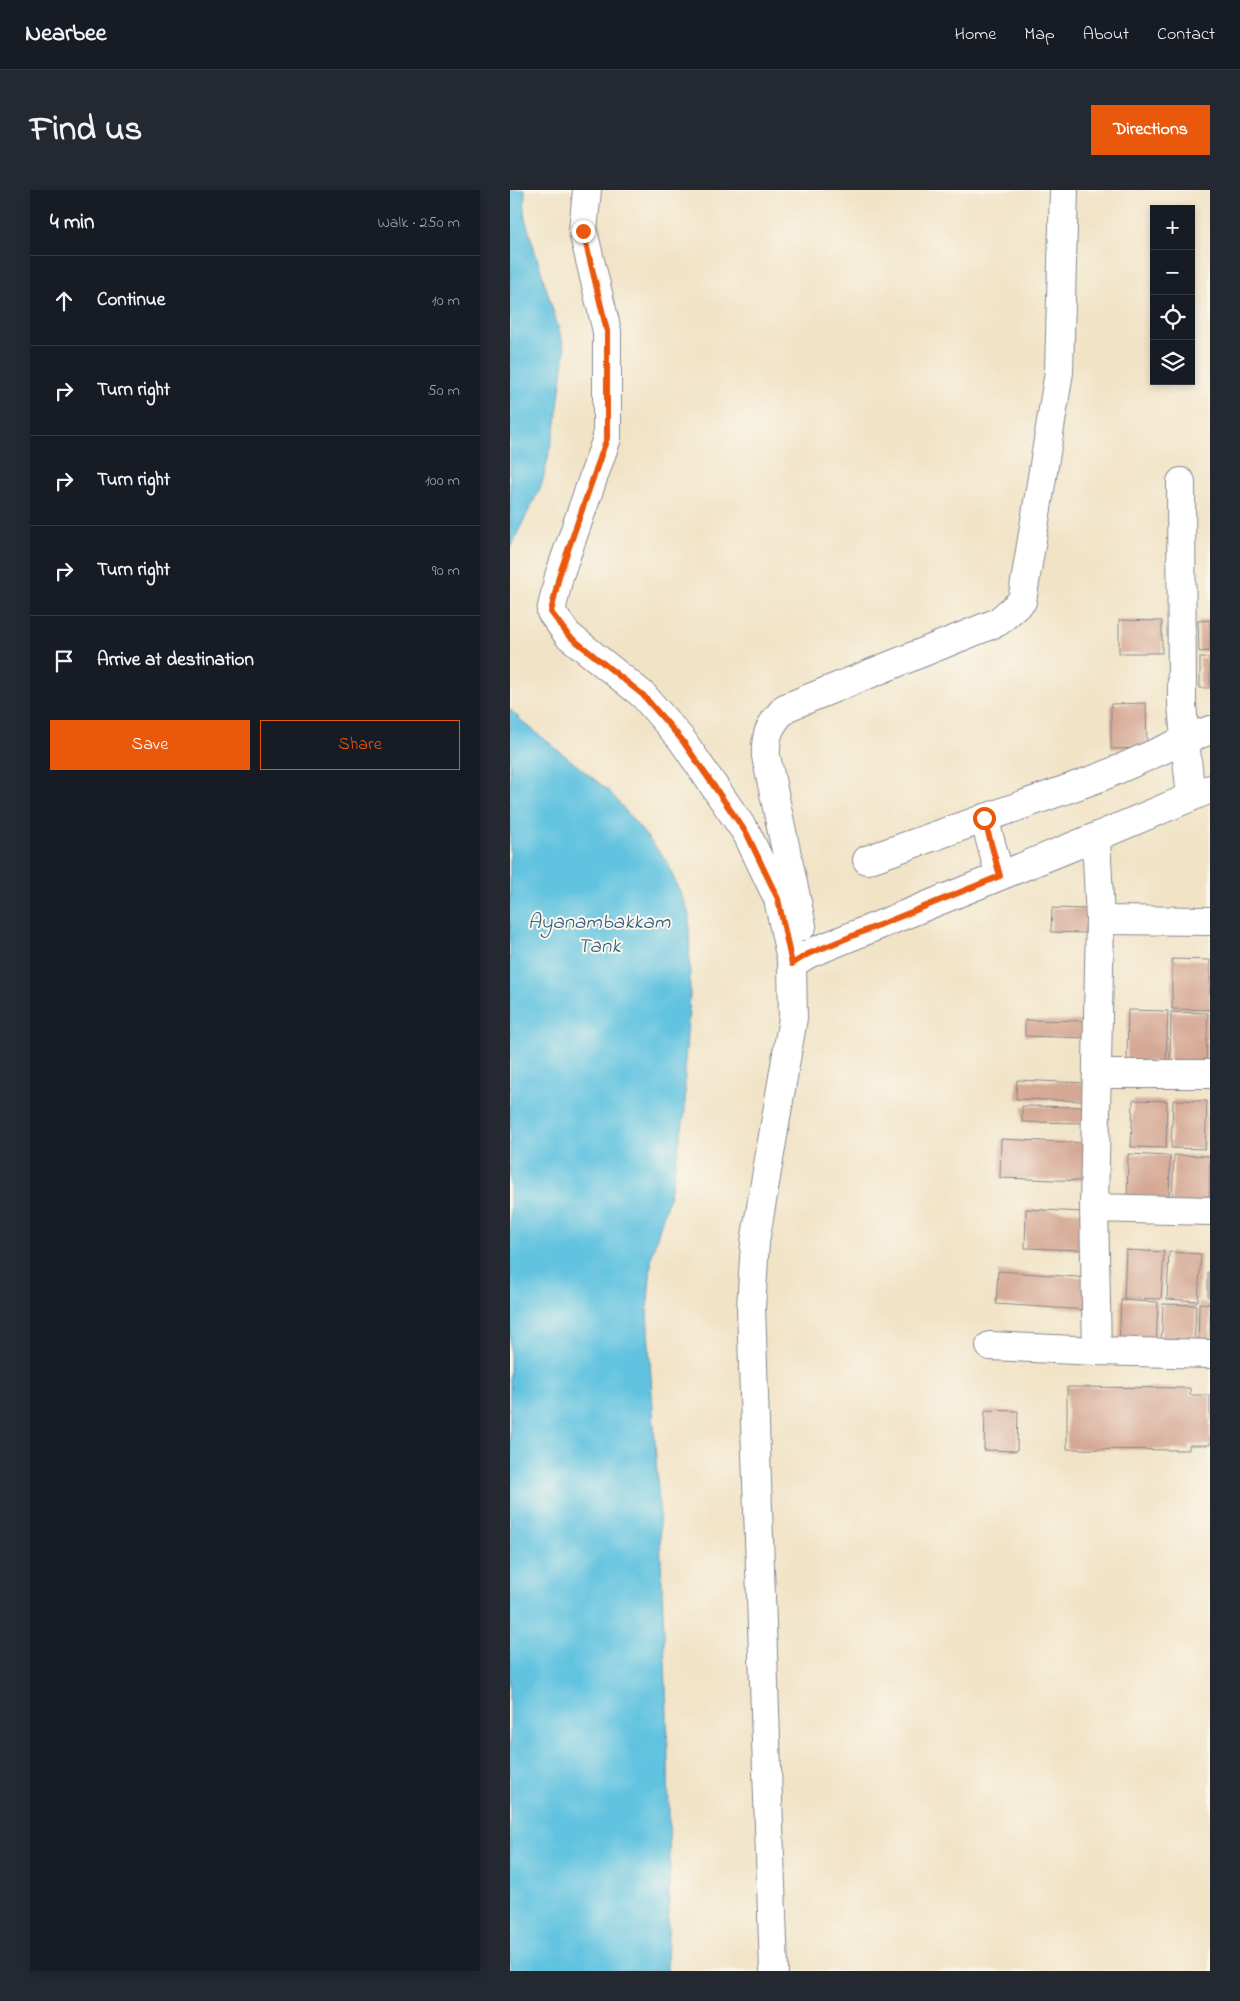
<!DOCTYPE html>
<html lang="en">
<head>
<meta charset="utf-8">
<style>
	body { margin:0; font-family:"Indie Flower",sans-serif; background:#242831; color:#f1f3f6 }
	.controls { position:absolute; right:15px; top:15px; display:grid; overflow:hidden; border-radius:0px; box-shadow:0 2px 8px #0003 }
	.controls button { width:45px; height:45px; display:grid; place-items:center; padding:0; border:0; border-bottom:1px solid #363941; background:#171b24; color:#f1f3f6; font:25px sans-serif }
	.stop { position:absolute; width:15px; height:15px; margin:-11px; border:4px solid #ea580c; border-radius:50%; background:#fff }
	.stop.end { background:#ea580c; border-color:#fff; box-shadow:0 1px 5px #0008 }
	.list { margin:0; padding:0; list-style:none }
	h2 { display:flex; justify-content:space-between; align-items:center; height:65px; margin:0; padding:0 20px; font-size:21px }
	h2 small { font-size:16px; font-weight:400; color:#9ea1a6 }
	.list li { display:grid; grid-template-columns:32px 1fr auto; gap:15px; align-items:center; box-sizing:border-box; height:90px; padding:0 20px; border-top:1px solid #363941 }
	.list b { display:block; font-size:19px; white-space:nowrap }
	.list em { font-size:16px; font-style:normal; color:#9ea1a6 }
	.actions { display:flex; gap:10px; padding:15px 20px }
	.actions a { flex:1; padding:11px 0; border:1px solid #ea580c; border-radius:0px; text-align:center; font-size:18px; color:#ea580c }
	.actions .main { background:#ea580c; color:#fff }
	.icon { flex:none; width:28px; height:28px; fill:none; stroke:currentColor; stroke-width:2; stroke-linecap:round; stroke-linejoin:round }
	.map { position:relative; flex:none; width:700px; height:1781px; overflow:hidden; border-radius:0px }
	header { display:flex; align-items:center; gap:30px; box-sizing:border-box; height:70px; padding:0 25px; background:#171b24; border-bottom:1px solid #363941 }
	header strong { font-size:24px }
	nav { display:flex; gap:28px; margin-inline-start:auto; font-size:18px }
	.intro { display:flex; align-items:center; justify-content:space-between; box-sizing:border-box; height:120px; padding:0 30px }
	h1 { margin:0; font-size:35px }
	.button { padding:12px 22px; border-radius:0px; background:#ea580c; color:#fff; font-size:18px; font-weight:700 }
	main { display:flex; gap:30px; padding:0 30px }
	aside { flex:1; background:#171b24; border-radius:0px; box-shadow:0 2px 8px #0003 }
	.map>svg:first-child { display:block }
	.water { fill:#62c3e0; stroke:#3e799f }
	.building { fill:#d5a894 }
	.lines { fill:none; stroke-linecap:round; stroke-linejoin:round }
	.minor-casing { stroke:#868992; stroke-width:30 }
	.minor { stroke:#fff; stroke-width:28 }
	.route { stroke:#ea580c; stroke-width:6 }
	.labels { text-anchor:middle; stroke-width:4; stroke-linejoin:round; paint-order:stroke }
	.water-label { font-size:21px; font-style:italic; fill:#305b85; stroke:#fbf7ec }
</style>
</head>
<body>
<header>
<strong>Nearbee</strong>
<nav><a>Home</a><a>Map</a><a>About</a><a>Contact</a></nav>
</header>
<div class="intro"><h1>Find us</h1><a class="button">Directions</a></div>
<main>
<aside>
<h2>4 min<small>Walk · 250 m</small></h2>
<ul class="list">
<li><svg class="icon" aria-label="ahead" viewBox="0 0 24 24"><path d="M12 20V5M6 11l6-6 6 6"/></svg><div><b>Continue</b></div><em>10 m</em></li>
<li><svg class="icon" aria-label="right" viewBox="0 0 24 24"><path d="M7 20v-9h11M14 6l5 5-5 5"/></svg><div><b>Turn right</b></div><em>50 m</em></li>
<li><svg class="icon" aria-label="right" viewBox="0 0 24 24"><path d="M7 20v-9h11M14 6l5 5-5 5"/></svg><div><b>Turn right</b></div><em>100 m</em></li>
<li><svg class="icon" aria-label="right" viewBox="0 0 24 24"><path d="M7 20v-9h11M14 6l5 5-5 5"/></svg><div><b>Turn right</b></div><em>90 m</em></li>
<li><svg class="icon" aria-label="arrive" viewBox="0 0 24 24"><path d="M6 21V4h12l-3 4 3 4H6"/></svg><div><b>Arrive at destination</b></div></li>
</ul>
<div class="actions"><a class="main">Save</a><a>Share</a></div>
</aside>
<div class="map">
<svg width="700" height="1781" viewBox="0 0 700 1781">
	<rect width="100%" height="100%" fill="#fbf7ec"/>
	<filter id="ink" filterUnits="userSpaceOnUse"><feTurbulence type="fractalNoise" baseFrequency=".02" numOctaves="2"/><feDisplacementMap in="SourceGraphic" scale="10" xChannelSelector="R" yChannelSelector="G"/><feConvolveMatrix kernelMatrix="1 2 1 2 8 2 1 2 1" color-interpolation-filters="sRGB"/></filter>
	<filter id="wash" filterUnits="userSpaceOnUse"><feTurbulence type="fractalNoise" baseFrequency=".0096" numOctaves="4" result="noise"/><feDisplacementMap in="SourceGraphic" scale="20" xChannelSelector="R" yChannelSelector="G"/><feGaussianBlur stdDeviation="1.12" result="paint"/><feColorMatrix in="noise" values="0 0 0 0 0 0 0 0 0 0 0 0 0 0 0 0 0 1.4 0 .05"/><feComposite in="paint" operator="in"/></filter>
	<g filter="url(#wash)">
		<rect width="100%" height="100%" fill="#f1e3c6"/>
		<path class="water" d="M0,0H15L14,25L55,160L46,233L32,294L0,358Z
			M0,519L12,531L100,602L156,670L179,723L180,806L175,871V922L160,1003L142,1064L137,1122L149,1318L157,1522L160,1676L157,1781H0Z"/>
		<g id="blocks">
			<path class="building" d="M609,430L652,431V463H609Z
				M700,430V461L689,462L688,431Z
				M690,468H700V498H690Z
				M636,513L637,558L601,559V514Z
				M542,718L576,719L575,743L541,742Z
				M662,769L700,770V820L662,819Z
				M618,820L658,821L656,872L617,871Z
				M661,822L698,823L696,873L660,872Z
				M515,830L578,831V848L515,846Z
				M507,890L575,893L574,911L506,909Z
				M623,910L657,911L656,958L621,957Z
				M663,910L697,911L695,959L661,958Z
				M512,916L578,917L577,933L512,932Z
				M491,949L576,953L574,991L490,988Z
				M618,964L660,966L659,1013L617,1012Z
				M664,965L700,966L699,1014L662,1013Z
				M516,1019L572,1022L571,1060L515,1058Z
				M616,1060L654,1062L651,1109L614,1108Z
				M659,1062L691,1064L688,1111L657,1109Z
				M488,1081L580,1088L577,1120L486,1114Z
				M698,1082H700V1107H698Z
				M611,1110L648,1112L646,1156L609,1154Z
				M689,1113L700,1114V1159H688Z
				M653,1114L686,1115L684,1158L651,1156Z
				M557,1197L680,1198V1205H700V1255H679V1260L557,1259Z
				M475,1220L508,1221L507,1261L474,1260Z"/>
		</g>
	</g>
	<g filter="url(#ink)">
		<use href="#blocks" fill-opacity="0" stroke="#868992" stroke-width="1"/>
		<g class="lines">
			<defs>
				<path id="minor" d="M77,0L73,41L97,141V248L49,386L41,422L58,445L133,505L172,550L237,644L268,709L282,774L283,828L245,1052L241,1118L264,1781
					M671,292L672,514L675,550L700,540
					M474,628L490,686
					M586,647L590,730L700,731
					M357,670L591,587L675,550L681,607
					M292,736L256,566C255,543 260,535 275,518L488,432L512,411L549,182L554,0
					M282,774L298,764L586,647L700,599
					M588,884H700
					M584,1018L700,1021
					M480,1156L587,1161L584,1018L590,730
					M587,1161L700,1164"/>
			</defs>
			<use href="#minor" class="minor-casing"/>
			<use href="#minor" class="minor"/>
		</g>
	</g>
	<g class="lines" filter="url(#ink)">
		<path class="route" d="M73,41L97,141V248L49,386L41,422L58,445L133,505L172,550L237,644L268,709L282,774L298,764L490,686L474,628"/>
	</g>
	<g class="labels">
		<g class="water-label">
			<text x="89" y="738">Ayanambakkam<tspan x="89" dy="24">Tank</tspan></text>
		</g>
	</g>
</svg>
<div class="controls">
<button>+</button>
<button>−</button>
<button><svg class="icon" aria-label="locate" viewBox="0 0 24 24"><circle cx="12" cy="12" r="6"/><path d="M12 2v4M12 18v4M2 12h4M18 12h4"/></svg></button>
<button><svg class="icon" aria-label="layers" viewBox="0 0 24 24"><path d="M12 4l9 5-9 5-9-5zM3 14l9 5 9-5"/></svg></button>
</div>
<div class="stop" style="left:474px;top:628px"></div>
<div class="stop end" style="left:73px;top:41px"></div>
</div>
</main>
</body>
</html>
